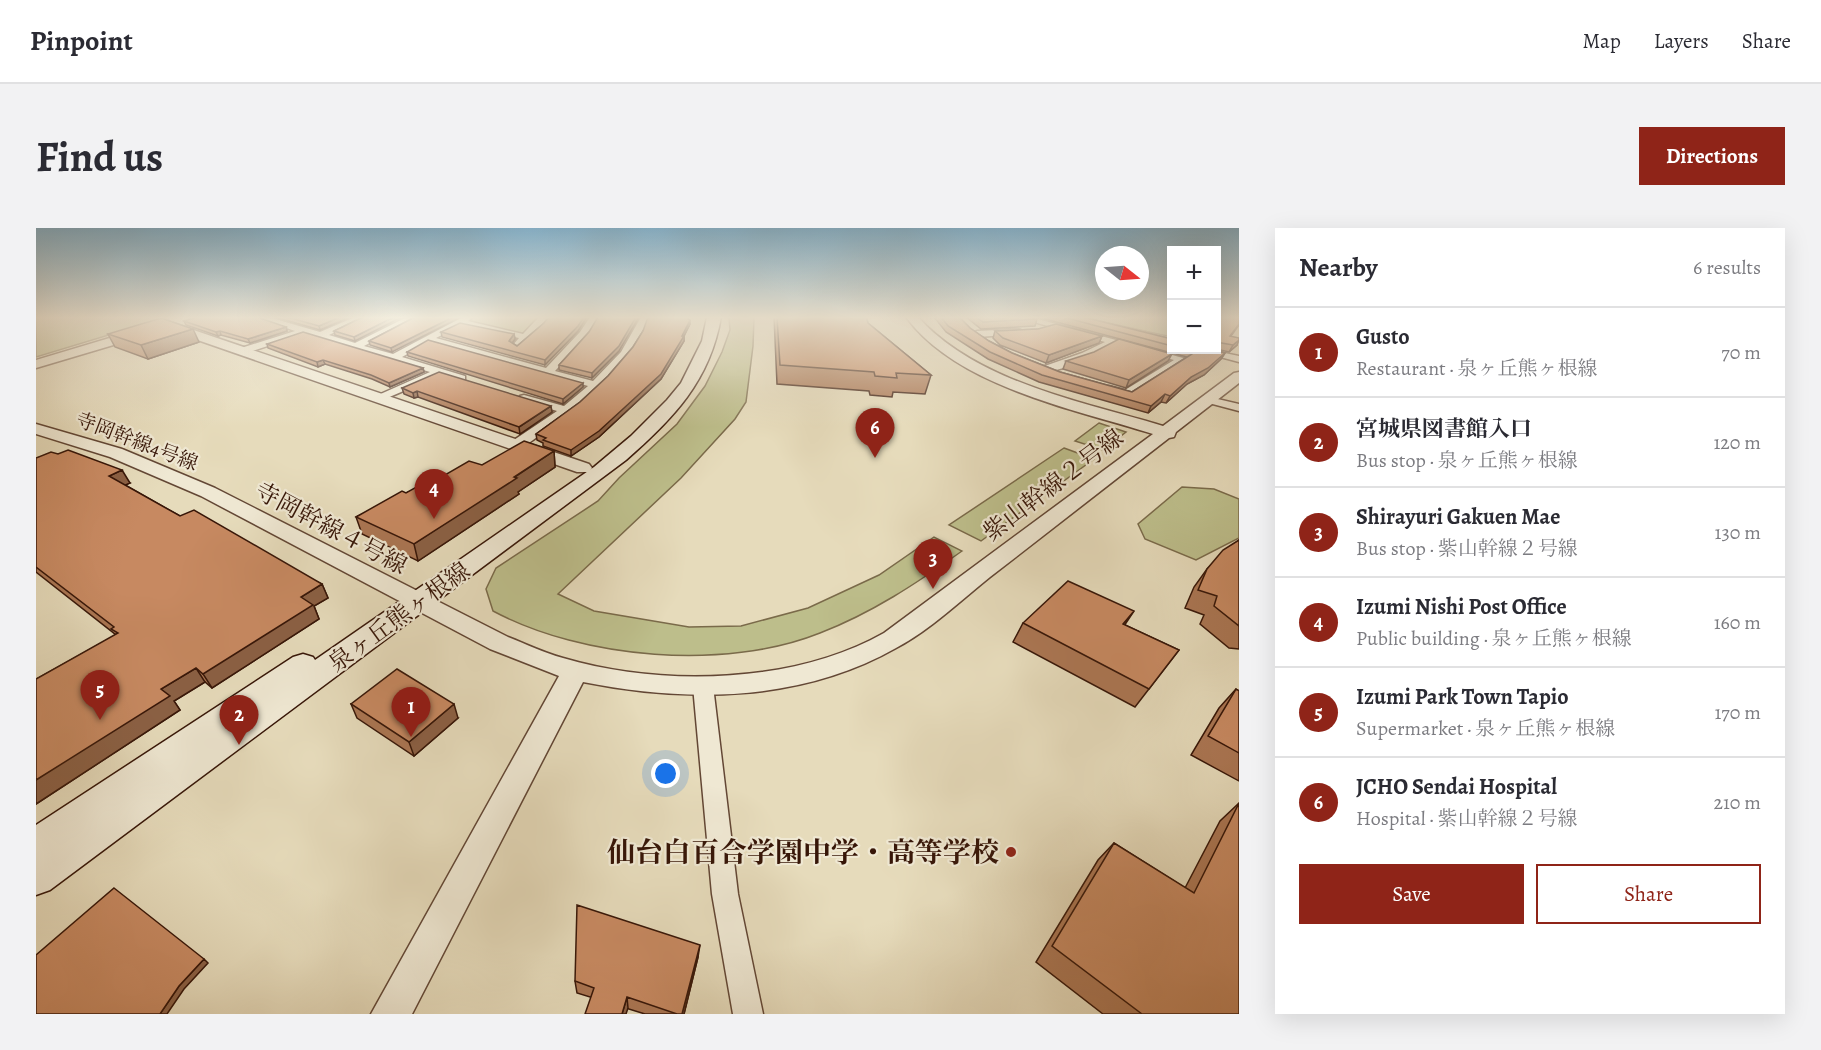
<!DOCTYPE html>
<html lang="en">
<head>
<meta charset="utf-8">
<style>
	body { margin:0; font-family:Alegreya,"Noto Serif JP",serif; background:#f2f2f3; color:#2b2b33 }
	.controls { position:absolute; right:18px; top:18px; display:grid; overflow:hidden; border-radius:0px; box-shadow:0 6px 24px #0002 }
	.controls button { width:54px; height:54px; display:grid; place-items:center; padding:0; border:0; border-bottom:2px solid #e1e1e2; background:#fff; color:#2b2b33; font:30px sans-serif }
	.compass { position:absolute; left:1059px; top:18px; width:54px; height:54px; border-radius:50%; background:#fff; box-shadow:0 6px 24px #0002; rotate:107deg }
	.you { position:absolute; left:630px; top:546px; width:21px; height:21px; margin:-15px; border:4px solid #fff; border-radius:50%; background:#1a73e8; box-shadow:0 0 0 9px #1a73e833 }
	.badge { display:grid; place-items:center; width:39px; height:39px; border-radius:50%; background:#8f2418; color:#fff; font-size:20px; font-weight:700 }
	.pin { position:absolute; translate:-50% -50px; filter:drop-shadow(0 2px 3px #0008) }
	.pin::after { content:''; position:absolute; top:32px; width:21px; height:18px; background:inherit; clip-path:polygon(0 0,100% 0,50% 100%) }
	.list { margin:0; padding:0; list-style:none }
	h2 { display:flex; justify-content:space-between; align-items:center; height:78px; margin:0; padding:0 24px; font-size:26px }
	h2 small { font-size:20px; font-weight:400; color:#7c7c81 }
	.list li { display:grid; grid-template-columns:39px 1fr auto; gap:18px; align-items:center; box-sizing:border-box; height:90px; padding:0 24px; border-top:2px solid #e1e1e2 }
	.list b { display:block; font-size:22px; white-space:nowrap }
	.list p { margin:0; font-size:20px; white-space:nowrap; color:#7c7c81 }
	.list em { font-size:20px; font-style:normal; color:#7c7c81 }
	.actions { display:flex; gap:12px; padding:18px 24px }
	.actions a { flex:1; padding:14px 0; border:2px solid #8f2418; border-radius:0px; text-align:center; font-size:21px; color:#8f2418 }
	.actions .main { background:#8f2418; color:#fff }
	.map { position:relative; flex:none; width:1203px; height:786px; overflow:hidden; border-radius:0px }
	header { display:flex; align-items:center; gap:36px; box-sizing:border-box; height:84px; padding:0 30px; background:#fff; border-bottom:2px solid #e1e1e2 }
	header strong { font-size:28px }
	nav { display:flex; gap:33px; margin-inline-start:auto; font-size:21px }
	.intro { display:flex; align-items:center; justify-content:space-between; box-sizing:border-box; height:144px; padding:0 36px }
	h1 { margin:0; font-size:42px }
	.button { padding:15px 27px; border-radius:0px; background:#8f2418; color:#fff; font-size:21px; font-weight:700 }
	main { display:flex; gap:36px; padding:0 36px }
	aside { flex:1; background:#fff; border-radius:0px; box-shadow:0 6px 24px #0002 }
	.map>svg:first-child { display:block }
	.green { fill:#bdbe8b; stroke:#7a6a4a; stroke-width:1.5 }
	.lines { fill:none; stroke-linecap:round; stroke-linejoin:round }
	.minor-casing { stroke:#634735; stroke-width:3 }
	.tertiary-casing { stroke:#634735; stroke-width:3 }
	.secondary-casing { stroke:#371608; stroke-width:3 }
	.minor { fill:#efe8d3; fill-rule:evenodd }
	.tertiary { fill:#efe8d3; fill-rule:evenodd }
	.secondary { fill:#efe8d3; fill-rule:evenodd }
	.wall { fill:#ab7653; stroke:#371608; stroke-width:1.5 }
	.shaded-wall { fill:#8b6044; stroke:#371608; stroke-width:1.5 }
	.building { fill:#c78961; stroke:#371608; stroke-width:1.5 }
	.poi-dot { fill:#8f2418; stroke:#efe8d3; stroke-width:2 }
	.labels { text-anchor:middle; stroke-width:4.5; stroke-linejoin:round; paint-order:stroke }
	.far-street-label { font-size:20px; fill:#371608; stroke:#efe8d3 }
	.street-label { font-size:24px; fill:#371608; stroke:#efe8d3 }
	.near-poi-label { font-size:28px; font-weight:bold; fill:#371608; stroke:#efe8d3; text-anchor:end }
</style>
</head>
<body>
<header>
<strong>Pinpoint</strong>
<nav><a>Map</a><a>Layers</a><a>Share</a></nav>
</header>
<div class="intro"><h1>Find us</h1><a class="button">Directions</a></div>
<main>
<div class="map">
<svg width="1203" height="786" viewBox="0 0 1203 786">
	<rect width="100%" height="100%" fill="#e6dbbb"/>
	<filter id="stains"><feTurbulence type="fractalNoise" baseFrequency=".00333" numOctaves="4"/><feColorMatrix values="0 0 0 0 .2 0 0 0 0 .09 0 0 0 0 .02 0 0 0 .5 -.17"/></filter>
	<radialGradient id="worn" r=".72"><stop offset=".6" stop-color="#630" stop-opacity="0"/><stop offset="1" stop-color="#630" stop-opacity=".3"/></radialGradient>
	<path class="green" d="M0,89H132L0,129Z
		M436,89H501L488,105L484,106L429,92Z
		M693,89H718L717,118L710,174L699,191L645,250L522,366L558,383L653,399L705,398L772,380L843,347L898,309L926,323C881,355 836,385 784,405C689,443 547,431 457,383L450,361L460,340L562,273L583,250L641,196L669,158L686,124L694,102Z
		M1046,89H1135V105L1131,108Z
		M1063,195L1090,204L1067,222L1039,213Z
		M1028,220L1058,231L945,313L913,297Z
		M1146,259L1178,261L1203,271V310L1160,332L1109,311L1102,296Z"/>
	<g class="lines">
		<defs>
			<path id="minor" d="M219,89H232L284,104L319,89H330L293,107L319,115L371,89H382L328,118L357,126L427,89H437L432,93L487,106L503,89H512L493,111L481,121L476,118L483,110L425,97L400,110L510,140L544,104L554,89H562L551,108L519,143L557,153L585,124L605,89H613C593,137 554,172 512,201C502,208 491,218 480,221L475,220L474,217L475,214L521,183L484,172V168L488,167L528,178L552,158L393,114L366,129L429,148V152L405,147L344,173L340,172V168L394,144L268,106L210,125H202V121L259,103Z
				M980,89H994L1151,131L1091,169L1067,161L1073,158L1089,162L1138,132L1079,116C1062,125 1024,146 1006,143V139L1046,125L1069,114Z
				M982,101L985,102V106L941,109L936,106L941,103Z
				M1158,122H1174L1203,128V134Z
				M1173,169L1203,176V183L1169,174V170Z
				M667,451L674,453L677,458L702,666L727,786H697L676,666L657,458L660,453Z"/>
			<path id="tertiary" d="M870,89H882C940,154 1047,174 1127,198L1198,145L1203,144V155L1140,204L1138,209L1133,210C1073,256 1014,303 954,349C924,373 894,402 860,420C765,474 651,475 547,454L376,786H335L523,448L454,421L165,268L74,229L0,206V196L86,221L179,260L472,409C490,416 508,425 527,430C626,459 758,456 848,405L1117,206C1038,181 922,159 870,89Z
				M131,93L553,236L556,240L553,244H541L127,100L125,97Z
				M107,100L113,104L111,107L0,140V132Z"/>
			<path id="secondary" d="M671,89H685C674,153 637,191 590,232L14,662L0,667V597L257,429L267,426L277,429L279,432L558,239L595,208L631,172L645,155L666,113Z"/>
		</defs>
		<use href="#minor" class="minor-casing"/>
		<use href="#tertiary" class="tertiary-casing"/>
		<use href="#secondary" class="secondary-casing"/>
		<use href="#minor" class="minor"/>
		<use href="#tertiary" class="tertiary"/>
		<use href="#secondary" class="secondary"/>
	</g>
	<path class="wall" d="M239,89H314L284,102Z
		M327,89L319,113L299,107L298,103Z
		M379,89L356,124L334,117L333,113Z
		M513,89H551L542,103L509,137L406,109L405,104L478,106L479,111L476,115L481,118L508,95Z
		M738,89H830L832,95L895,147L889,166L857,164L856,169L834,167L833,163L741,156Z
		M898,89H923L934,100L953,113L976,125L1024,144L1096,164L1151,129L1002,89H1047L1136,111V122H1176L1189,125L1185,131L1168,147L1151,156L1130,175L1125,174L1112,185L1003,154L952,131L910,104Z
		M930,89H995L1001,91L999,98L945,101Z
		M653,92L654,96L648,108V113L625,151L563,209L535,228L507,218V215L501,212L500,206L544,174L572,148L597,119L607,103Z
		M1180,92L1203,97L1195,108L1201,117L1193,124L1180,121Z
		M148,93L250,99L251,103L214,115L185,107L182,108L150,97Z
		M1002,101L1066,108L1063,115L1010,135L964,117L957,110L959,103Z
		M553,104L583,123L556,150L523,142V137Z
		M72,106L163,114L112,131L79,119Z
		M231,116L387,140L388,144L354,159L336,151L289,136L282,139L232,120Z
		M371,124L547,159L527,176L372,128Z
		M1030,133H1132L1090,160L1027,141Z
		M366,160L516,184L484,206L382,169L378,170L368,166Z
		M518,223L519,239L482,264L483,266L382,333L326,306L320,289L370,265L446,237Z
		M22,226L94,255L89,257L144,288L286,356L292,370L278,378L283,391L176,460L169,454L138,473L144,482L0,576V451L80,407L0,344V230Z
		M1203,312V421L1193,420L1164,396L1168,387L1149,380L1158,359L1171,341Z
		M987,395L1089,397L1143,422L1099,479L977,414Z
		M1200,461L1203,463V553L1155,527L1183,480Z
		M315,476L422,490L378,528L321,490Z
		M1203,575V786H1067L1000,734L1062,632L1078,615L1149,660L1184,593Z
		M662,729L648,786H609L541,765L539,753Z"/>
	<path class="shaded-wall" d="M304,89H314L284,102L283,98Z
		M358,89H366L319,113L318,109Z
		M417,89H425L356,124L355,120Z
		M548,89H551L542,103L509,137V132Z
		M600,89H603L583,123L556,150V145Z
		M654,92V96L648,108V113L625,151L563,209L535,228V222L646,108Z
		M250,99L251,103L214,115L212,111Z
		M157,101L163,114L112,131L105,117Z
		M184,103L185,107L182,108L180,104Z
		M478,106L479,111L474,118L473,113Z
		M1066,108L1063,115L1010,135L1013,127Z
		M1203,112L1201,117L1193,124L1197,117Z
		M1189,125L1185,131L1168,147L1151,156L1130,175L1134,168L1155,149Z
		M1136,126L1132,133L1090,160L1093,152Z
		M287,132L289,136L282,139L281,134Z
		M387,140L388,144L354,159L353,155Z
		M547,155V159L527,176V171Z
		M381,163L382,169L378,170L377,165Z
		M1129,166L1125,174L1112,185L1115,178Z
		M515,178L516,184L484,206L483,199Z
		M518,223L519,239L482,264L483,266L382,333L378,316Z
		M86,242L94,255L81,261L73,248Z
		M286,356L292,370L278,378L283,391L176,460L167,446L265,369Z
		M1098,383L1086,401L1087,396Z
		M160,440L169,454L138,473L144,482L0,576V552L125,461Z
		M418,476L422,490L378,528L373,514Z
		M664,717L662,729L648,786H646Z
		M168,731L172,735L148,761L131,786H124L143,758Z
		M591,769L592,780L590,786H586Z"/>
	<path class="building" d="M161,89H221L250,99L212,111L184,103L180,104L148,93Z
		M251,89H304L283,98Z
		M327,89H358L318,109L298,103Z
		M379,89H417L355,120L333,113Z
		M513,89H548L542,98L509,132L405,104L424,95L478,106L473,113L481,118L508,95Z
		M562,89H600L583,118L556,145L523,137L553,104Z
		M612,89H653L652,91L654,92L646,108H648L625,146L563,203L535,222L507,212L510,210L500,206L544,174L572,148L597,119L607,103Z
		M741,89H830L832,95L895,147L860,145L861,150L839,148L838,144L744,137Z
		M905,89H923L934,100L953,113L976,125L1024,144L1096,164L1156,126L1157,123L1151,122H1176L1189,125L1172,140L1155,149L1134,168L1129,166L1115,178L1006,147L954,124L912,98Z
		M940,89H995L1001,91L947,94Z
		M1027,89H1047L1136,111V118Z
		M1185,89H1203V96L1194,108L1203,110V112L1197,117L1180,114V92Z
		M125,90L157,101L105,117L72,106Z
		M1020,96L1066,108L1013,127L967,110L959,103L1002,101Z
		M267,104L387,140L353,155L335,147L287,132L281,134L231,116Z
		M1083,111L1136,126L1093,152L1030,133L1058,124Z
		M392,112L547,155L527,171L371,124Z
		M403,144L515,178L483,199L381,163L377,165L366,160Z
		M488,213L518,223L478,249L481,250L378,316L320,289L366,263L370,265L393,252L397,254L433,233L446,237Z
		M32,222L86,242L73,248L144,288L158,282L286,356L265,369L277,377L167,446L160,440L125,461L134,468L0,552V451L82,405L75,401L78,399L0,339V230L15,224L22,226Z
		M1203,312V398L1178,378L1181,368L1162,362L1171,341L1187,322Z
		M1032,353L1098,383L1087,396L1143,422L1113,461L987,395Z
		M361,441L418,476L373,514L315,476Z
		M1200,461L1203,463V525L1172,508Z
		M1203,575V786H1106L1016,718L1078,615L1158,665Z
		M78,660L168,731L143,758L124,786H0V727Z
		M541,677L664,717L646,786H641L591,769L586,786H549L558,760L539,753Z"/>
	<linearGradient id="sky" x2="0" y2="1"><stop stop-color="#87b7d3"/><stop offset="0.45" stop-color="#f4efe0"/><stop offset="1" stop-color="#f4efe0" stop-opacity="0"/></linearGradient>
	<rect width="1203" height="199" fill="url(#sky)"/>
	<circle class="poi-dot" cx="975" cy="624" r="6"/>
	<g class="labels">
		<g class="far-street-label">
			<text transform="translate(101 213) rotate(21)" y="7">寺岡幹線4号線</text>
		</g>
		<g class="street-label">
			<text transform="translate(1017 257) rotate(-37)" y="8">紫山幹線２号線</text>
			<text transform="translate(295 300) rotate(28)" y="8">寺岡幹線４号線</text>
			<text transform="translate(363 389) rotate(-36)" y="8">泉ヶ丘熊ヶ根線</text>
		</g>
		<g class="near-poi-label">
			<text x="963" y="634">仙台白百合学園中学・高等学校</text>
		</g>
	</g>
	<rect width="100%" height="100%" filter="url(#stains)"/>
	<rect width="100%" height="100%" fill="url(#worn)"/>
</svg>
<div class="controls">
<button>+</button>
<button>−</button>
</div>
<svg class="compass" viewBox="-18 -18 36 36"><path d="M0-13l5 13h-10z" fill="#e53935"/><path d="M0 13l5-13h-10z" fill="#7c7c81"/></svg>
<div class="you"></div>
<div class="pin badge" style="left:375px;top:509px">1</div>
<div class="pin badge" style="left:203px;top:517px">2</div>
<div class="pin badge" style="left:897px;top:361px">3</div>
<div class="pin badge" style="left:398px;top:291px">4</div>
<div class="pin badge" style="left:64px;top:492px">5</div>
<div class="pin badge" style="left:839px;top:230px">6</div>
</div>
<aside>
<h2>Nearby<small>6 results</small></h2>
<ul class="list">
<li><span class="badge">1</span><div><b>Gusto</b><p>Restaurant · 泉ヶ丘熊ヶ根線</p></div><em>70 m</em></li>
<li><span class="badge">2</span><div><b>宮城県図書館入口</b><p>Bus stop · 泉ヶ丘熊ヶ根線</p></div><em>120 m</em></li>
<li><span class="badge">3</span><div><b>Shirayuri Gakuen Mae</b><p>Bus stop · 紫山幹線２号線</p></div><em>130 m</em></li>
<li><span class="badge">4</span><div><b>Izumi Nishi Post Office</b><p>Public building · 泉ヶ丘熊ヶ根線</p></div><em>160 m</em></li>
<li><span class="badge">5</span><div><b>Izumi Park Town Tapio</b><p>Supermarket · 泉ヶ丘熊ヶ根線</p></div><em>170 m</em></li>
<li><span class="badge">6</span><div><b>JCHO Sendai Hospital</b><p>Hospital · 紫山幹線２号線</p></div><em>210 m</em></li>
</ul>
<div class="actions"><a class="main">Save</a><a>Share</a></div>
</aside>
</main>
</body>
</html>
